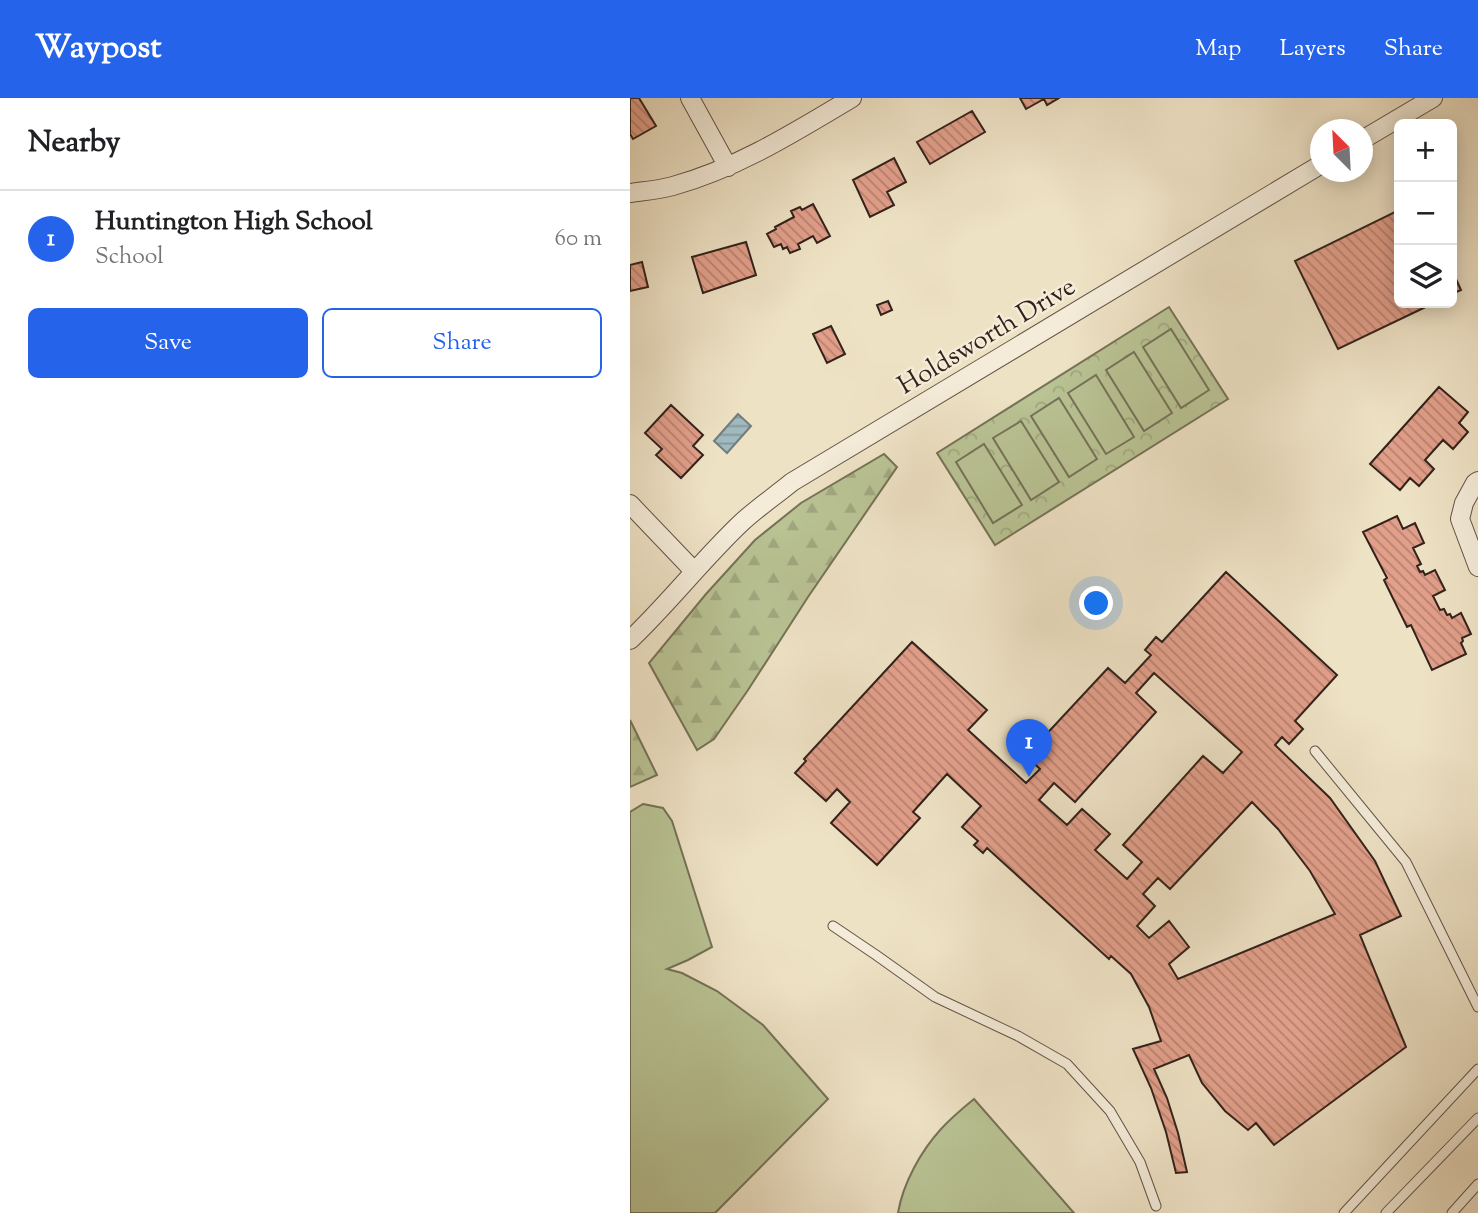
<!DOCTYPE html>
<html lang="en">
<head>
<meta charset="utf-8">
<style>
	body { margin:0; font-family:"Sorts Mill Goudy",serif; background:#f2f2f2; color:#202124 }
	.controls { position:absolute; right:21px; top:21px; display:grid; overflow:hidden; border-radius:10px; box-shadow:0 4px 18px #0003 }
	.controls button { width:63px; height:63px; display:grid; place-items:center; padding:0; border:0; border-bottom:2px solid #e0e0e0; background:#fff; color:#202124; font:35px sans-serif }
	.compass { position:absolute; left:680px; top:21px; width:63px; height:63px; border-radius:50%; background:#fff; box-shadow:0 4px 18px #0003; rotate:336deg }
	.you { position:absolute; left:467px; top:506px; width:24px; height:24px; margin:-18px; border:5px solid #fff; border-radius:50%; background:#1a73e8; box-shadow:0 0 0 10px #1a73e833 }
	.badge { display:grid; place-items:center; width:46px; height:46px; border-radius:50%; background:#2563eb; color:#fff; font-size:23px; font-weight:700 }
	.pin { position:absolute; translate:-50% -58px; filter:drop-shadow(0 2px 4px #0008) }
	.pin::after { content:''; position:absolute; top:37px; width:24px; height:21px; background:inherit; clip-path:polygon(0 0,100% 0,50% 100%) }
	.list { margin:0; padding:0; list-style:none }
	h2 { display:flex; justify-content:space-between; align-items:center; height:91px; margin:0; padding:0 28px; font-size:30px }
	h2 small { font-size:23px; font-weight:400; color:#757577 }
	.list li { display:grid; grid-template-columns:46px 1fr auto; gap:21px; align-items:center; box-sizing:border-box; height:98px; padding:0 28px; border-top:2px solid #e0e0e0 }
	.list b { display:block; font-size:26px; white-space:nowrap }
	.list p { margin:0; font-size:23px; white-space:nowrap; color:#757577 }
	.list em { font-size:23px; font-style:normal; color:#757577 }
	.actions { display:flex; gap:14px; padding:21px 28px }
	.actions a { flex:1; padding:16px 0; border:2px solid #2563eb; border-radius:10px; text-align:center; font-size:24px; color:#2563eb }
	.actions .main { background:#2563eb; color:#fff }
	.icon { flex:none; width:38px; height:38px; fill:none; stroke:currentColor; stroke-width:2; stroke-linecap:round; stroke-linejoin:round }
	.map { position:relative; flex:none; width:848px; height:1115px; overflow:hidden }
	header { display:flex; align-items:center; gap:42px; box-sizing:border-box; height:98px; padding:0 35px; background:#2563eb; color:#fff }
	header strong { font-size:33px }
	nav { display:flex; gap:38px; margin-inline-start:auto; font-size:24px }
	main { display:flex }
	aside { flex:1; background:#fff }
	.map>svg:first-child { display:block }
	.forest { fill:url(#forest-firs); stroke:#767258; stroke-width:2 }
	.park { fill:url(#park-crowns); stroke:#767258; stroke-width:2 }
	.pitch { fill:#b9c394; stroke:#767258; stroke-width:2 }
	.water { fill:url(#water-rules); stroke:#747d7e; stroke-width:2 }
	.building { fill:url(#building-back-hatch); stroke:#33221b; stroke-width:2; fill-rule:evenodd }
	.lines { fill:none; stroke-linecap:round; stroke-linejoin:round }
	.lane-casing { stroke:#625246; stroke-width:11 }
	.street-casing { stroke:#625246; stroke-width:20 }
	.lane { stroke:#f4ecd9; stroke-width:9 }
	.street { stroke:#f4ecd9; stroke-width:18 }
	.labels { text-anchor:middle; stroke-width:5; stroke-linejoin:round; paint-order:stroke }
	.street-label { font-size:26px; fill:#33221b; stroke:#f4ecd9 }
</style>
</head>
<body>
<header>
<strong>Waypost</strong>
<nav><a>Map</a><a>Layers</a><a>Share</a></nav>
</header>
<main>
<aside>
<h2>Nearby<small></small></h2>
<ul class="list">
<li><span class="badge">1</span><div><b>Huntington High School</b><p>School</p></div><em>60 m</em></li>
</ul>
<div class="actions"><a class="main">Save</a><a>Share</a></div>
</aside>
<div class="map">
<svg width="848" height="1115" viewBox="0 0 848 1115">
	<defs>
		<pattern id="forest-firs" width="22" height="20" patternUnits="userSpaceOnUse" patternTransform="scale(1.75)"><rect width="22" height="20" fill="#b9c394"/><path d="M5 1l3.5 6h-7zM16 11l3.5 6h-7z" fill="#a0a77f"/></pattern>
		<pattern id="park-crowns" width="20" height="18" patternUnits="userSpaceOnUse" patternTransform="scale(1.75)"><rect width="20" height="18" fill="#b9c394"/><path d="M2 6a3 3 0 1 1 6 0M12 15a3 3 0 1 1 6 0" fill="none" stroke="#a0a77f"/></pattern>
		<pattern id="water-rules" width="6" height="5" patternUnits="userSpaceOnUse" patternTransform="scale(1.75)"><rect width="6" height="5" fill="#a0bac0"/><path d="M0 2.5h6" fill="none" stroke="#83979b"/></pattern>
		<pattern id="building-back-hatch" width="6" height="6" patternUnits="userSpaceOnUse" patternTransform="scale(1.75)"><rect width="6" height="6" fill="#e29f8a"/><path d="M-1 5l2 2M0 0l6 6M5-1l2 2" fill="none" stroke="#b88170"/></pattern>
	</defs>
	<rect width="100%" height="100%" fill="#eee2c5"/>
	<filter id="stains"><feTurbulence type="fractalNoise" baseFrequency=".00286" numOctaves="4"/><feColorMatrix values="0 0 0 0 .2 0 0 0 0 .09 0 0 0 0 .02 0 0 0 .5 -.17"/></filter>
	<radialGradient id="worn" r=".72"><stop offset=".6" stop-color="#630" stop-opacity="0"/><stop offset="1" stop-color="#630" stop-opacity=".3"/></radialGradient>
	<path class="forest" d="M254,356L267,369L178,499L118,592L84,641L67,652L19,565L76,496L125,442L171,405Z
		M0,622L27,677L0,689Z"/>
	<path class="park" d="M539,209L598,301L365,447L307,355Z"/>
	<path class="pitch" d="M541,231L579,292L551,310L513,249Z
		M504,254L542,315L514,333L476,272Z
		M466,277L504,339L476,356L438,295Z
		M429,300L467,361L439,379L401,318Z
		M391,323L429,384L401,402L363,340Z
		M354,346L392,407L363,425L326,364Z
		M13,706L33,710L42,723L82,849L58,862L37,871L52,875L87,893L133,927L198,1001L85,1115H0V714Z
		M344,1001L444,1115H268C273,1085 291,1053 311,1031C321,1020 333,1010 344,1001Z"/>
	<path class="water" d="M108,316L121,328L97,355L84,343Z"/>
	<path class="building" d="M0,0H9L26,28L3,41L0,36Z
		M390,0H429L417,7L414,1L396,11Z
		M342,13L355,34L300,66L287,44Z
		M264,60L276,84L257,94L264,107L240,119L223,82Z
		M183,106L200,138L187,145L183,138L168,146L170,151L160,155L157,149L153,151L151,146L144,149L137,136L146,131L145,129L164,119L161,113L170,109L172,112Z
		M769,112V205H804L708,251L665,163Z
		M116,144L126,177L73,195L62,159Z
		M12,164L18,189L0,193V167Z
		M822,172L831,192L822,196Z
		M258,203L262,212L251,217L247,207Z
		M201,228L215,256L197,265L183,236Z
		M809,289L838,314L829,325L838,334L823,351L813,342L795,362L804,371L789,388L780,380L770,392L740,366Z
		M41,307L73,337L63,348L73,357L51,380L26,357L32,351L15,335Z
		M767,418L773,431L785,425L794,445L783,450L791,466L787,468L790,474L793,473L795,477L805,472L815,492L803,498L810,512L814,511L817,517L820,516L822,520L831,515L841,536L832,540L833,543L831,545L836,556L802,572L781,527L777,529L754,482L757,480L733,434Z
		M596,474L707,577L665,623L673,631L659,646L652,639L645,647L700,700L745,763L771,818L730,837L776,949L644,1047L626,1025L618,1032L595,1013L572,985L559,957L524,971L537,1000L548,1035L557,1074L546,1075L536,1034L521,990L503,951L531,943L519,909L501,876L481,858L479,861L357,750L353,755L344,747L348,743L332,729L351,708L317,676L283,714L290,720L247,767L201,725L220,704L207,691L196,703L165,675L176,663L174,661L282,544L357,612L338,632L396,685L410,671L396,658L478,570L495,585L521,557L515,552L526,539L532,544ZM524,575L612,654L593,675L573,658L493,747L512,764L497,781L465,752L480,736L452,711L437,727L409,702L424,685L445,704L526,614L506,595ZM622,704L648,731L680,773L705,816L548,881L539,866L559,849L539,823L519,840L507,828L525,808L513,796L528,780L540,791Z"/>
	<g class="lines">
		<defs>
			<path id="lane" d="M685,653L776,764L848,909
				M203,828L246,857L305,899L388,938L437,966L480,1013L510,1064L526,1108
				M714,1115L848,971
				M756,1115L848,1020
				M822,1115L848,1086"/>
			<path id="street" d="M60,0L98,69
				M732,42L803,0
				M0,95C14,93 29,92 43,88C108,70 165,34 222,0
				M848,383L845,385L834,405L830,421L848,469
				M0,406L64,473
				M0,542C39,505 72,462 111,425C127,410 145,398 162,384L690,67"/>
		</defs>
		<use href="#lane" class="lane-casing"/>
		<use href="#street" class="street-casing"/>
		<use href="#lane" class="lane"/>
		<use href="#street" class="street"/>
	</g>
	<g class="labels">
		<g class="street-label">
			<text transform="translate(356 237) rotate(-31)" y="9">Holdsworth Drive</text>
		</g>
	</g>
	<rect width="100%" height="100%" filter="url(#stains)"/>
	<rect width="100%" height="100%" fill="url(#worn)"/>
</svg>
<div class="controls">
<button>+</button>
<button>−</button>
<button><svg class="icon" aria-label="layers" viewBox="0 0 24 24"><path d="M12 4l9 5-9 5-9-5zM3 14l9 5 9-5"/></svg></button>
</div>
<svg class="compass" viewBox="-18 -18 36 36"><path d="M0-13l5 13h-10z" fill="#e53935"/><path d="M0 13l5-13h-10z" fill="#757577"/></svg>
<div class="you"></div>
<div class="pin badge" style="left:399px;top:679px">1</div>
</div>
</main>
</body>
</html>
